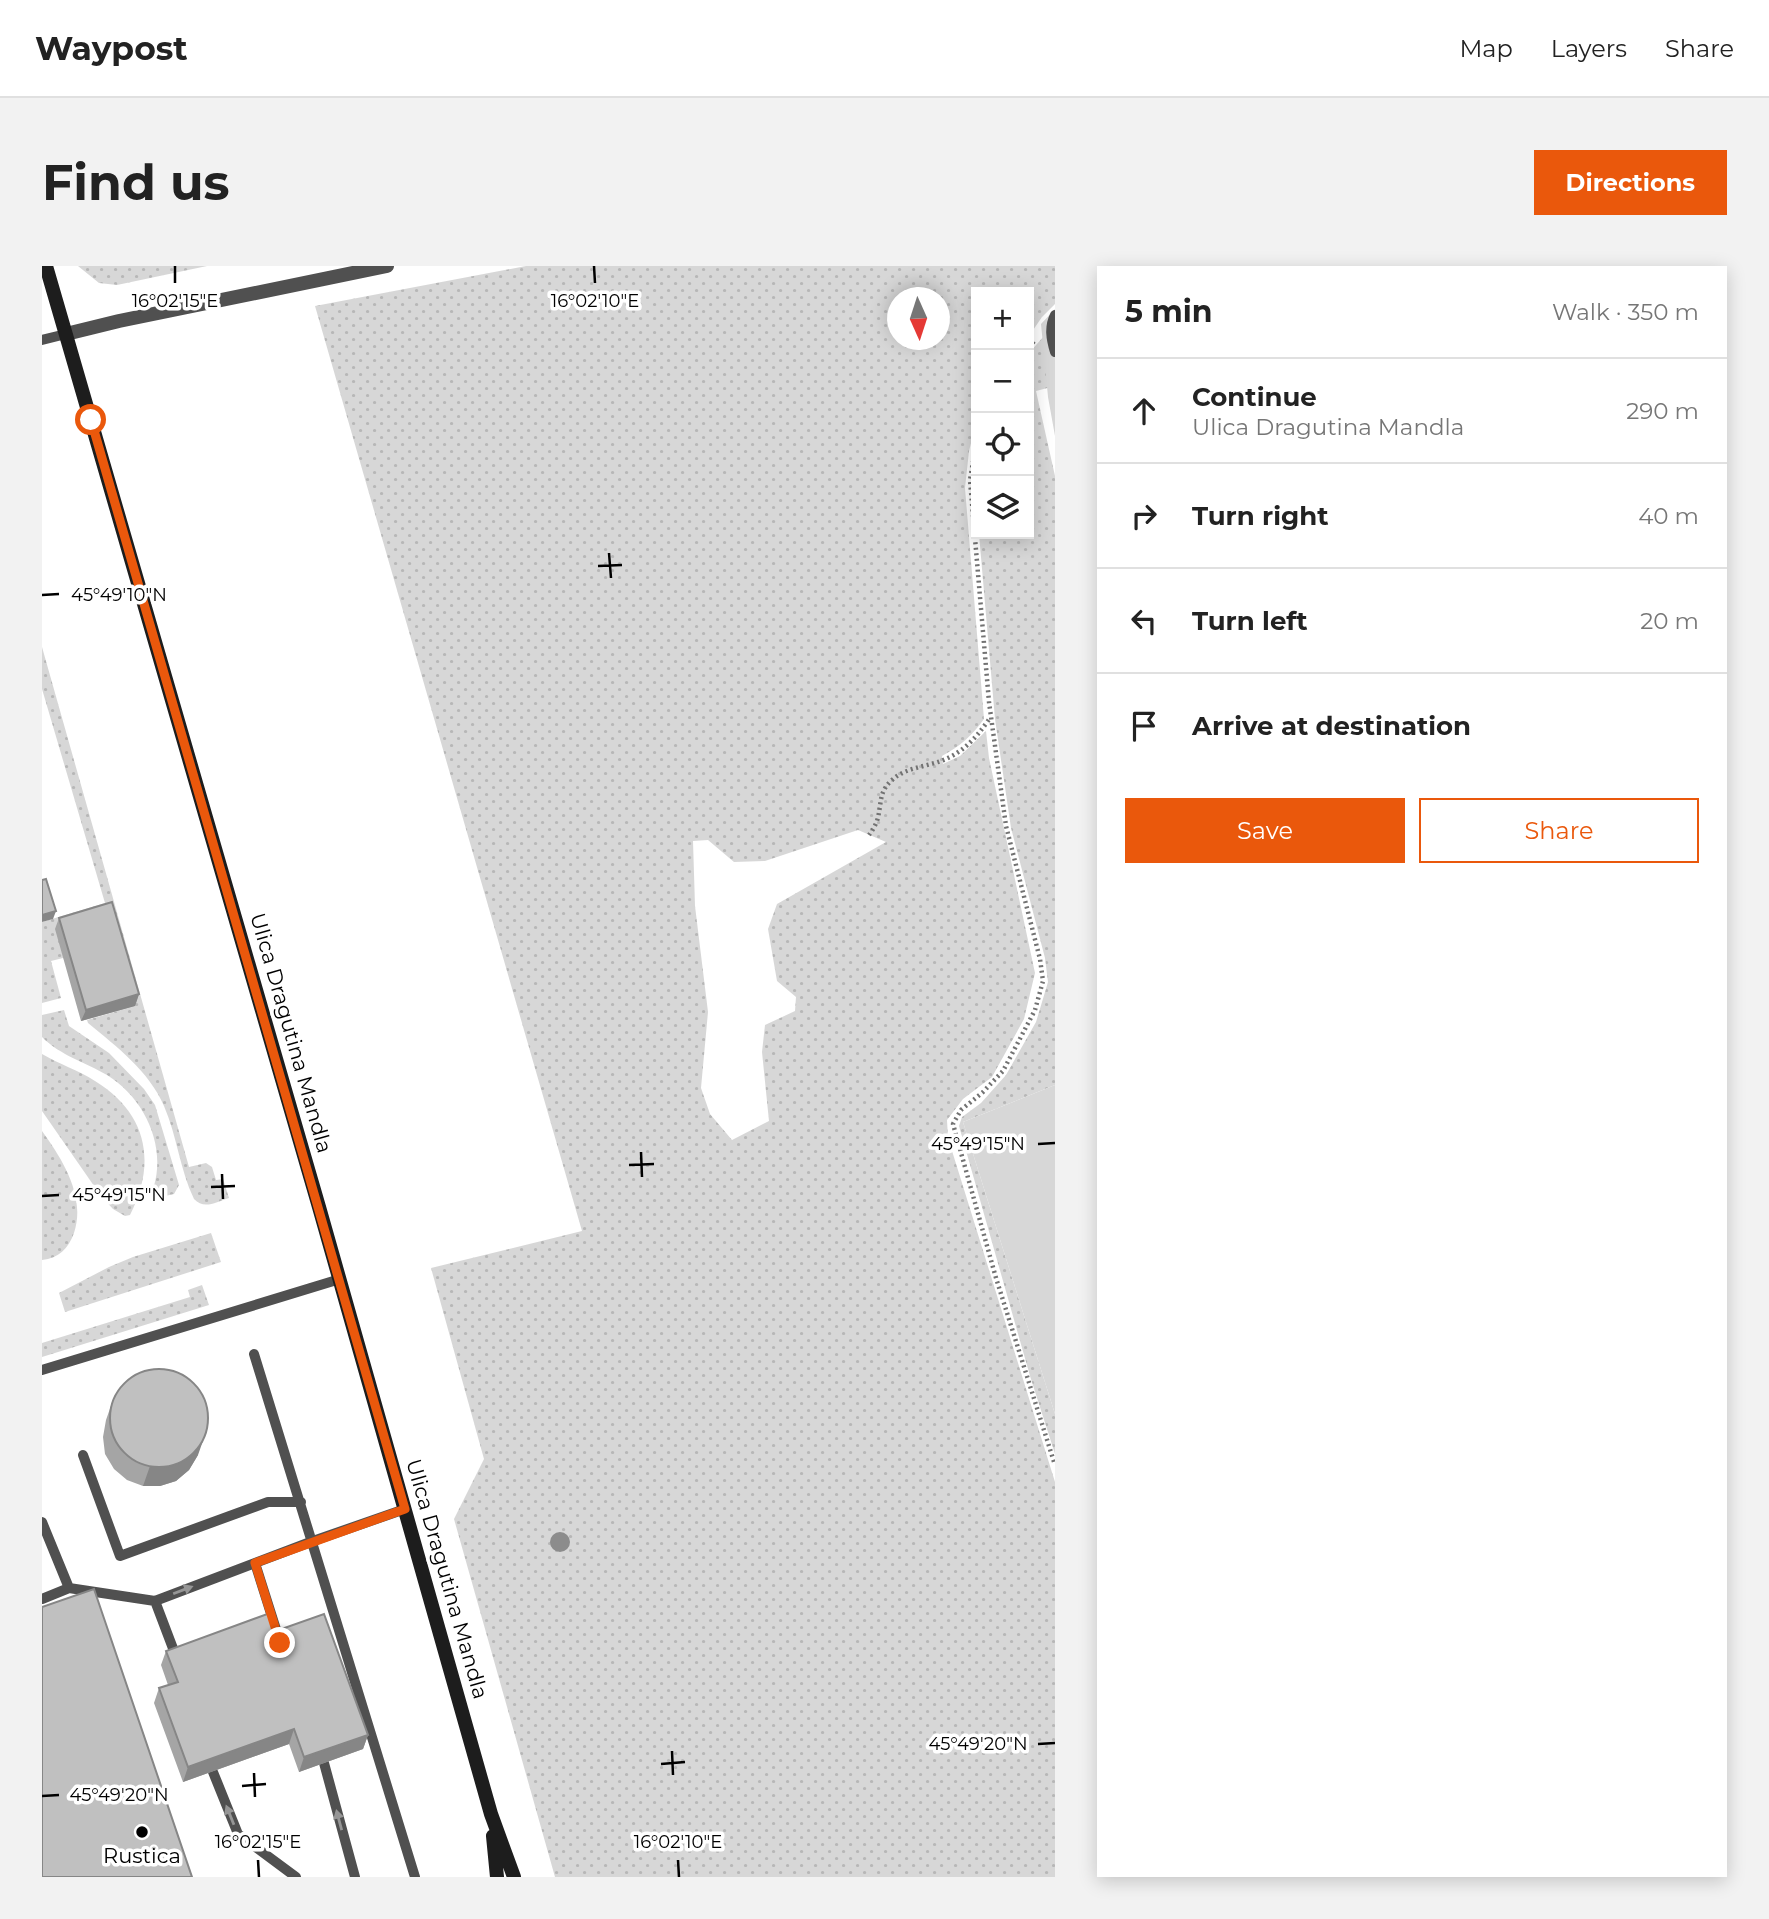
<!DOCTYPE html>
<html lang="en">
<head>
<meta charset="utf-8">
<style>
	body { margin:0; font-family:Montserrat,sans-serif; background:#f2f2f2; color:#222 }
	.controls { position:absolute; right:21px; top:21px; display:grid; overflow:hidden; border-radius:0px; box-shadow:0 4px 18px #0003 }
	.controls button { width:63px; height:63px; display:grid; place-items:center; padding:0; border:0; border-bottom:2px solid #e0e0e0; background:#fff; color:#222; font:35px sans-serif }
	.compass { position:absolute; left:845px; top:21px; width:63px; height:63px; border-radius:50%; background:#fff; box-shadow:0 4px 18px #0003; rotate:177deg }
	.stop { position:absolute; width:21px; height:21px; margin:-16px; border:5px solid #ea580c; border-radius:50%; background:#fff }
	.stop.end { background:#ea580c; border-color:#fff; box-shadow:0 2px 7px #0008 }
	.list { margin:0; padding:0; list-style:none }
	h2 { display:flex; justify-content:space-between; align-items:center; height:91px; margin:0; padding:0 28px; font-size:30px }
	h2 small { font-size:23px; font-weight:400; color:#767676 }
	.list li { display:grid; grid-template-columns:46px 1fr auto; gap:21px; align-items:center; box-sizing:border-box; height:105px; padding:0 28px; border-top:2px solid #e0e0e0 }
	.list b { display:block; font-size:26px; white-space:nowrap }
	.list p { margin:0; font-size:23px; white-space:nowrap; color:#767676 }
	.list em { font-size:23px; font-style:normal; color:#767676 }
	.actions { display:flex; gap:14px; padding:21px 28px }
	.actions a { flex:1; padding:16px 0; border:2px solid #ea580c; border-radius:0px; text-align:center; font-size:24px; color:#ea580c }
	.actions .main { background:#ea580c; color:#fff }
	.icon { flex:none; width:38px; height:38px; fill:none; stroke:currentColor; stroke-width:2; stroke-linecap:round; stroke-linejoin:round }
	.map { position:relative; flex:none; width:1013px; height:1611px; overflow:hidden; border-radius:0px }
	header { display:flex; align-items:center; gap:42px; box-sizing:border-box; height:98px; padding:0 35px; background:#fff; border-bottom:2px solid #e0e0e0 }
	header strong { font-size:33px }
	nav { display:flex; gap:38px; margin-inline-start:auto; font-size:24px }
	.intro { display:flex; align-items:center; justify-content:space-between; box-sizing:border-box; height:168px; padding:0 42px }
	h1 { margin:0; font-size:49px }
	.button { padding:18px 32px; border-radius:0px; background:#ea580c; color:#fff; font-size:24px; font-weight:700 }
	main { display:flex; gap:42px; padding:0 42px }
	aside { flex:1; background:#fff; border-radius:0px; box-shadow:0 4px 18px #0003 }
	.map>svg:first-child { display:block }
	.grass { fill:url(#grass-dots); fill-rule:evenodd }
	.garden { fill:#d7d7d7 }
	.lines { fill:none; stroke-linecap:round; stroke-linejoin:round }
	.path { stroke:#727272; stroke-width:4.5; stroke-dasharray:2 3.5; stroke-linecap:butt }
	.lane { stroke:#505050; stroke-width:10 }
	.street { stroke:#505050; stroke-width:14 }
	.secondary { stroke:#1d1d1d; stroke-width:14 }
	.tree { fill:#8c8c8c }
	.wall { fill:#a5a5a5 }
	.shaded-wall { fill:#868686 }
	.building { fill:#c0c0c0; stroke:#868686; stroke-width:2 }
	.oneway { fill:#969696 }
	.route { stroke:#ea580c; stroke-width:9 }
	.ticks { fill:none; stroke:#000; stroke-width:2.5 }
	.poi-dot { fill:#000; stroke:#fff; stroke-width:2.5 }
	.labels { text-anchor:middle; stroke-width:7; stroke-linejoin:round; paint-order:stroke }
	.street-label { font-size:21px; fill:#000; stroke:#fff }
	.poi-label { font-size:21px; fill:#000; stroke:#fff }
	.ticks-label { font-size:18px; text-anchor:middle; fill:#000; stroke:#fff; stroke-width:7; stroke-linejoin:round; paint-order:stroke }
</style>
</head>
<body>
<header>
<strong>Waypost</strong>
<nav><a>Map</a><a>Layers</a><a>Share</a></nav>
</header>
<div class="intro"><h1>Find us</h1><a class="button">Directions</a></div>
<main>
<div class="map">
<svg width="1013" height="1611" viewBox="0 0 1013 1611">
	<defs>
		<pattern id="grass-dots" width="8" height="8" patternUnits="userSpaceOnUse" patternTransform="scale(1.75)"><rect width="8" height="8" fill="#d7d7d7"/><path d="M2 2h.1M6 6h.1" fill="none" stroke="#b7b7b7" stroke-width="1.8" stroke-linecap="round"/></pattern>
	</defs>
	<rect width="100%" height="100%" fill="#fff"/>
	<path class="grass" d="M36,0H165L75,19L57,17Z
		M484,0H1013V38L1000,51L987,70V26H934V158L927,185L923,222L942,453C930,470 918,480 900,490L901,498L918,490L944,465L947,492L993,707L982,753L950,811L921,833L905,854L906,872L1013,1216V1611H513L412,1253L442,1193L389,1002L540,965L273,40ZM856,32H898V74H856ZM816,564L844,576L735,638L726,663L735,715L754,731L753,745L723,759L720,786L727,855L690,874L668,848L659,822L666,746L653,640L651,575L666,574L692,596L723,595Z
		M1002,70L1013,116V120L994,125L1013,210V819L921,856L1013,1148V1188L988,1110L917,860L920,851L939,837L964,809L994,756L1006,716L1003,692L969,562L953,453L937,268H987V87Z
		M0,381L147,901L164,897L170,901L174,914L181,913L187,932C174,936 162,944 152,933C138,904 135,870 122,840C107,805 75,781 46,757L45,754L93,740L21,692L9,695L19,732L0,737V656L63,637L0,423Z
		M22,744L27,760L67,787L102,823L113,839L137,919L132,928L123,930L112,920C124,878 102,832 65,809C43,796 19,790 0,771V749Z
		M0,788C17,798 36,804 53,815C105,847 115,896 88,949L83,950L71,943L59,930L0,845Z
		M0,865C21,894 44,931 32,967C26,983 17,992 0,994Z
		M169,967L179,996L23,1046L17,1027L67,1001L91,991Z
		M160,1019L167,1039L0,1091V1077L148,1031L146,1024Z"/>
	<path class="garden" d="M1013,43V170L1006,131L999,58Z
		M1013,819V1148L921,856Z"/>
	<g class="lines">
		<path class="path" d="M987,81L994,73
			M934,178L928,214L947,436L964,560L998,693L1001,715L993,744L961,805L941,826L919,844L911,858L954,1012L1013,1199
			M827,569C830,565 833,560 835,555C840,539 836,527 849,515C860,504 875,502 889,498C917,491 932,475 948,452"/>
		<path class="lane" d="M1013,49C1007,61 1009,73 1013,86
			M0,74L24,68
			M212,1088L373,1611
			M0,1104L298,1013
			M41,1189L78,1290L226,1236H259
			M0,1256L27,1322
			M213,1297L238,1376
			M0,1333L27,1322L113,1335
			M135,1393L113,1335L271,1275L363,1243
			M282,1497L313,1611
			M171,1506L196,1568L254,1611"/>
		<path class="street" d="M24,68L77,55L345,0"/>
		<path class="secondary" d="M4,0L277,941L449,1548L472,1611
			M451,1570L455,1611"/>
	</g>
	<circle class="tree" cx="518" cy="1276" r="10"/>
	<path class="wall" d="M17,652L97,728L93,740L39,755L13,663Z
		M71,1134L156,1189L147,1204L134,1215L118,1220H101L85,1214L72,1203L63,1188L61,1171L64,1154Z
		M124,1385L326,1469L321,1483L257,1506L247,1478L141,1516L112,1437L117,1422L126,1419L119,1399Z"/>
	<path class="shaded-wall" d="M14,645L11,653L0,656V649Z
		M97,728L93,740L39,755L44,744Z
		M163,1169L156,1189L147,1204L134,1215L118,1220H101L108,1200Z
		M252,1463L247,1478L141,1516L146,1501Z
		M326,1469L321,1483L257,1506L262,1491Z"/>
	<path class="building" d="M4,613L14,645L0,649V614Z
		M70,636L97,728L44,744L17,652Z
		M68 1152a49 49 0 1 1 98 0a49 49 0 1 1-98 0Z
		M52,1323L150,1611H0V1341Z
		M228,1347L234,1365L282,1348L326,1469L262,1491L252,1463L146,1501L117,1422L136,1416L124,1385Z"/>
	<defs><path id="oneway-solid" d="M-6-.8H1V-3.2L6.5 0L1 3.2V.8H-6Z" transform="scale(1.75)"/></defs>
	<g class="oneway">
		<use href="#oneway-solid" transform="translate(141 1324) rotate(-21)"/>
		<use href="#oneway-solid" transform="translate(188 1549) rotate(-112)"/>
		<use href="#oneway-solid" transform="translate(297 1554) rotate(-105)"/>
	</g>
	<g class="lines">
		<path class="route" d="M49,154L363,1243L213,1297L238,1377"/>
	</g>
	<path class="ticks" d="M133,0V17M552,0L553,17M567,287L569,312M556,300L580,299M0,329L17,328M996,878L1013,877M599,886L600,911M587,899L612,898M180,908L181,933M169,921L193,920M0,930L17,929M996,1478L1013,1477M630,1485L631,1509M619,1498L643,1496M212,1507L213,1531M200,1520L224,1518M0,1530L17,1529M216,1594L217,1611M636,1594L637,1611"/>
	<circle class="poi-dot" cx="100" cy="1566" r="7"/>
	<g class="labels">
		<g class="street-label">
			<text transform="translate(249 767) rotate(74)" y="7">Ulica Dragutina Mandla</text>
			<text transform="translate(405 1313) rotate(74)" y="7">Ulica Dragutina Mandla</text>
		</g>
		<g class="poi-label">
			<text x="100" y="1597">Rustica</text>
		</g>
	</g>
	<g class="ticks-label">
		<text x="133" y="41">16°02'15"E</text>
		<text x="553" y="41">16°02'10"E</text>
		<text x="77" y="335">45°49'10"N</text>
		<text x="936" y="884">45°49'15"N</text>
		<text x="77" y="935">45°49'15"N</text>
		<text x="936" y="1484">45°49'20"N</text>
		<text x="77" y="1535">45°49'20"N</text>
		<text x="216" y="1582">16°02'15"E</text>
		<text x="636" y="1582">16°02'10"E</text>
	</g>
</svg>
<div class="controls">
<button>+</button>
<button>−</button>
<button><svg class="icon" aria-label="locate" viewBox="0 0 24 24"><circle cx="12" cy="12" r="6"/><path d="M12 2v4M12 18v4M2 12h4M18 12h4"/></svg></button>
<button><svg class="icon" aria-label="layers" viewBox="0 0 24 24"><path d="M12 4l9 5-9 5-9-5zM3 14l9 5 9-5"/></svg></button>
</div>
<svg class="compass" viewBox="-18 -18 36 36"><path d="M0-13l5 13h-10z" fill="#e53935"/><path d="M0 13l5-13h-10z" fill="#767676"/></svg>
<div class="stop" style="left:49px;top:154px"></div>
<div class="stop end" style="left:238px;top:1377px"></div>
</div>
<aside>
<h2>5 min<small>Walk · 350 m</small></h2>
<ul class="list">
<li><svg class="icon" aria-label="ahead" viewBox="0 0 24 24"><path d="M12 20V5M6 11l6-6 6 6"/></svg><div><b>Continue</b><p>Ulica Dragutina Mandla</p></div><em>290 m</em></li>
<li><svg class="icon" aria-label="right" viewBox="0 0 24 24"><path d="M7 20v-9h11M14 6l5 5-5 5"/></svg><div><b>Turn right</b></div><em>40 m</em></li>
<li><svg class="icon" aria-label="left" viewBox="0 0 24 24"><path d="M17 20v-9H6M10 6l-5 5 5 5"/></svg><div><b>Turn left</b></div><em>20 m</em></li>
<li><svg class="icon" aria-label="arrive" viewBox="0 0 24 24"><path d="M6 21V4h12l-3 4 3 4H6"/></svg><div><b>Arrive at destination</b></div></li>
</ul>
<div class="actions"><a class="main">Save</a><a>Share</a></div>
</aside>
</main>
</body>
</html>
